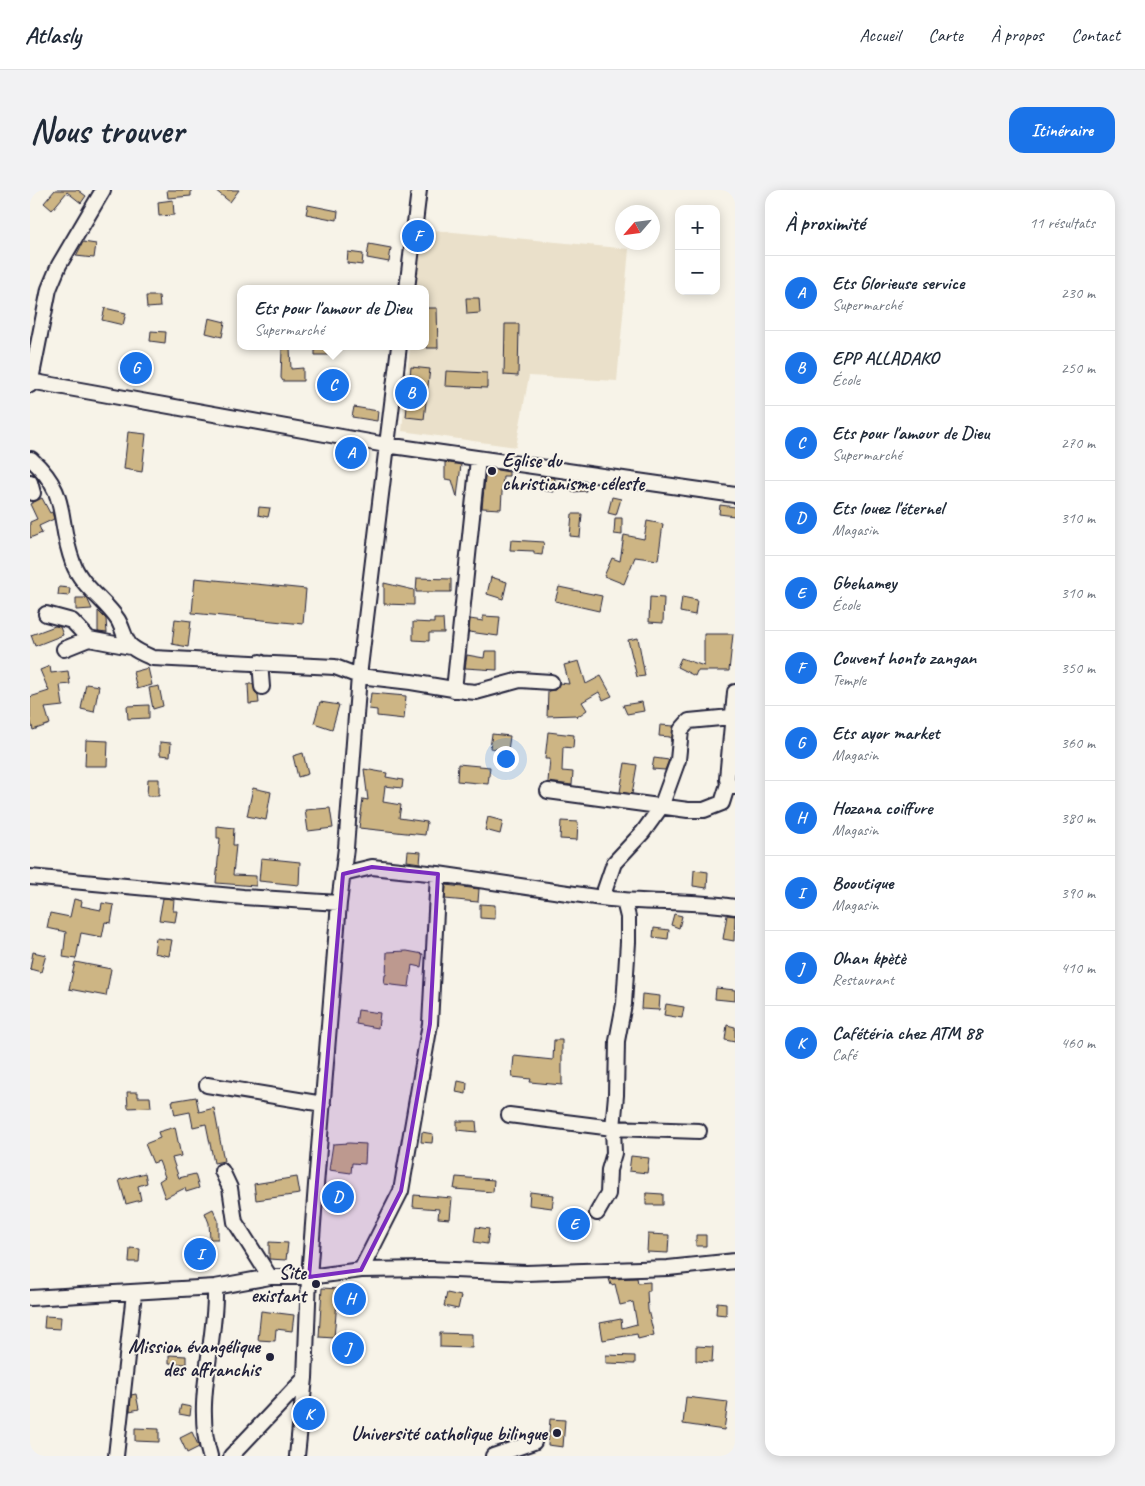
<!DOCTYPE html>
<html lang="fr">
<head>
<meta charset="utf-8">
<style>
	body { margin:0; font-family:Caveat,sans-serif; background:#f2f2f3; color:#1f2937 }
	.controls { position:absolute; right:15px; top:15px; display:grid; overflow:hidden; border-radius:10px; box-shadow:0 2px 12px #0003 }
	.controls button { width:45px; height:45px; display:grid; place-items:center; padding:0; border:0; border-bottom:1px solid #e0e1e3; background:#fff; color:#1f2937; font:25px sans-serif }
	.compass { position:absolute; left:585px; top:15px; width:45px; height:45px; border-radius:50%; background:#fff; box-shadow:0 2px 12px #0003; rotate:242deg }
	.you { position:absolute; left:475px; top:568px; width:18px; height:18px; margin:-12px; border:4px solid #fff; border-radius:50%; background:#1a73e8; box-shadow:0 0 0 8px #1a73e833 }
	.badge { display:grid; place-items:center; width:32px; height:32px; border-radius:50%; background:#1a73e8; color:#fff; font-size:16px; font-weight:700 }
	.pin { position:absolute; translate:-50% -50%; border:2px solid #fff; box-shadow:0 1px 5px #0006 }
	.popup { position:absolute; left:207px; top:95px; width:192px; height:65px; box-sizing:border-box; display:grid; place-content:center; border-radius:10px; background:#fff; filter:drop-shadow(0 1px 4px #0005); font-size:16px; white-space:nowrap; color:#747a83 }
	.popup b { font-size:19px; color:#1f2937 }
	.popup::after { content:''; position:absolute; left:50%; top:100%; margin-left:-10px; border:10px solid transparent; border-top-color:#fff }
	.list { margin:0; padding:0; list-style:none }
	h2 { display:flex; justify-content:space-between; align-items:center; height:65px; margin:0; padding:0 20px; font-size:21px }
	h2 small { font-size:16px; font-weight:400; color:#747a83 }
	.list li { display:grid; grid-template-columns:32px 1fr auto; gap:15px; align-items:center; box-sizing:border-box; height:75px; padding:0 20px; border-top:1px solid #e0e1e3 }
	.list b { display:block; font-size:19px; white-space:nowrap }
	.list p { margin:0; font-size:16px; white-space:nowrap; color:#747a83 }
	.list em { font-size:16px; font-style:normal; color:#747a83 }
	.map { position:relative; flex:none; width:705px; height:1266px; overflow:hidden; border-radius:15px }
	header { display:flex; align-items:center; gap:30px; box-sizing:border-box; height:70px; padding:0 25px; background:#fff; border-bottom:1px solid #e0e1e3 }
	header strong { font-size:24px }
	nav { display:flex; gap:28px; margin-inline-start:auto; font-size:18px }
	.intro { display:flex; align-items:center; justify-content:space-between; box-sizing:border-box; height:120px; padding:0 30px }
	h1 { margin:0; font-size:35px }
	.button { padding:12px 22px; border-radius:15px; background:#1a73e8; color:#fff; font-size:18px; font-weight:700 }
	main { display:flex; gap:30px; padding:0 30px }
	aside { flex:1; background:#fff; border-radius:15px; box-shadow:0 2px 12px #0003 }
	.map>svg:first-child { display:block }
	.built { fill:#eae0ca }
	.building { fill:#cdb584; stroke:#22223b }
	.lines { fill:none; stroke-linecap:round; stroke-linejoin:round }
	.minor-casing { stroke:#22223b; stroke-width:18 }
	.minor { stroke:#f7f3e8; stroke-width:14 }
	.marked { fill:#7b2cbf; fill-opacity:0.2; stroke:#7b2cbf; stroke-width:4; stroke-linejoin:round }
	.poi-dot { fill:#22223b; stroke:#f7f3e8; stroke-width:2 }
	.labels { text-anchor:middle; stroke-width:4; stroke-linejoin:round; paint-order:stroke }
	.poi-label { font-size:20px; font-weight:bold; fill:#22223b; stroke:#f7f3e8; text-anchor:end }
</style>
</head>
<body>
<header>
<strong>Atlasly</strong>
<nav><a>Accueil</a><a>Carte</a><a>À propos</a><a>Contact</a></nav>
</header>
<div class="intro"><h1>Nous trouver</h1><a class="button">Itinéraire</a></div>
<main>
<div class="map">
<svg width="705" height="1266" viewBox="0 0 705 1266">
	<rect width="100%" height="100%" fill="#f7f3e8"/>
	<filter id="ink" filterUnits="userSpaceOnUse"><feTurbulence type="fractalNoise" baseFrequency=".02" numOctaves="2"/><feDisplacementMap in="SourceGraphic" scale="10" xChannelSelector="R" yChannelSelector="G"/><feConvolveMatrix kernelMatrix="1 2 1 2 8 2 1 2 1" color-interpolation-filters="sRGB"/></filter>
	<g filter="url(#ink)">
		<path class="built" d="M392,39L599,59L587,191L499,186L486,257L372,241L380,156H396V99H386Z"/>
		<path class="building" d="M25,0H48L56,6L51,13L37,2L22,20L14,13Z
			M137,0H161V6L138,8Z
			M185,0H209L200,12Z
			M143,10L144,25L129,26L128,12Z
			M278,15L308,21L307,30L276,24Z
			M53,52L66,54L64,68L46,66Z
			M339,54L361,58L359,72L337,68Z
			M318,62L333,64L332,75L317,73Z
			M116,106H129L130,117L117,118Z
			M436,108H449L450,123L437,124Z
			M75,118L96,123L93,135L72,130Z
			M396,118H407L408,158H396Z
			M179,128L195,132L192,147L176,143Z
			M475,134H489L488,186L474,185Z
			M121,141L136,142L135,153L120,151Z
			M285,156H302V165H285Z
			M260,158L261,179L273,178V191H253L251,188L252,159Z
			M104,166L116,168L114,182L102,180Z
			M381,177L400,179L394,229L376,227Z
			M416,181L457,183V198L415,196Z
			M288,185H307V194H289Z
			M324,217L348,221L347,231L322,227Z
			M98,242L116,244L112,282L94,279Z
			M311,256L323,258L322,264L310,262Z
			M415,272L431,275L427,307L422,290L415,289Z
			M456,278L479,282V286H473L471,319L452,318Z
			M511,286L525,288L524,302L510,300Z
			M540,290L555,292L556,301L542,302Z
			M582,307L591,309L586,325L578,323Z
			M12,308L20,323L22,322L24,329L9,336L12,343L0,348V332L7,329L0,314Z
			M690,315L705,317V326L689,324Z
			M229,317L240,318L238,327L228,325Z
			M542,324H552L550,347L540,346Z
			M585,328H592V345L584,344Z
			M617,331L633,334L628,370L605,367L594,394L574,386L582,368L590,371L594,345L614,349Z
			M481,350L514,352L512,365L504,364V361L480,360Z
			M461,387L477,392L473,409L457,404Z
			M165,388L276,399L273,434L162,423Z
			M387,388L421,389V402H386Z
			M354,393L384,400V415L354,414Z
			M29,397L40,398L39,406L28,405Z
			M529,397L572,406L569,421L525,411Z
			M620,407L634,408L633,433L619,432Z
			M652,407L667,410L665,425L650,422Z
			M46,408H57L62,419L46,420Z
			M68,421L76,429L77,443L68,442Z
			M453,426L470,427L468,446L439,442L440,429L453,431Z
			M145,429L161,431L158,457L142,454Z
			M404,429H413L414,443H399V451L383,450V432L404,433Z
			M25,436L30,437L33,445L5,456L1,445Z
			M674,444H703L699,481H667L665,486L647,477L651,468L674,476Z
			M608,448L615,486L607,487L598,450Z
			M455,461H467V480L435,478L437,465L454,468Z
			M549,471L556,494L571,486L582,506L573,510L569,502L552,512L557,520L547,527L546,525L517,526L518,501L525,500L530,493L539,494L534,475Z
			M20,476L21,483L38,481L40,494L30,495L33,516L15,518L20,534L3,540L0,529V507L19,501L10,480Z
			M118,478L122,495L107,499L103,482Z
			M56,494L69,496L64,522L51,519Z
			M218,494H223L225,502L228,505L229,513L219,514Z
			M129,496L133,516L123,519L119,498Z
			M341,503L376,506L374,529L347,526V520L339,519Z
			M290,512L309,515L302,539L284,533Z
			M612,512L614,521L597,524L593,515Z
			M119,515V528L98,529L97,516Z
			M630,535L644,536L641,552L640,547L629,546Z
			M518,542L544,545L543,558L533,557L532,581L543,582L542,595L518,592L520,569H515Z
			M462,544L480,546L478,561L460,558Z
			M56,550L78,551L77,576H55Z
			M130,552L141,553L140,566L130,565Z
			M273,563L278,584L268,587L263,566Z
			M624,568L639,570L635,580L622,579Z
			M595,573L607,575L602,604L590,602Z
			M428,574L460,577L458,594L427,591Z
			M334,579L357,583L356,587L373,590L372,598L355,596L353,612L371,615L369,628L397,632L395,645L329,638L333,609L338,610Z
			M118,589H129V606H117Z
			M223,598L241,602L236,630L217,626Z
			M300,618L303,638L278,641L275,620Z
			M458,627L473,631L470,644L455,640Z
			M531,631L548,632L547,650L530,649Z
			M187,636L204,638L203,655H206L203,685L226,686V696L186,693L190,648H187Z
			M378,661L391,662L390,673L377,671Z
			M231,668L270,672L269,695L229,691Z
			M664,680L678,682L677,698L663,696Z
			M416,695L449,699L448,712L415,709Z
			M133,708L144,709L143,721H147L145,732L129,730Z
			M44,709L52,711L51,716L71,720L72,713L84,715L81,733L75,732L72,747L51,743L46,769L33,767L36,742L17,738L20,723L40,727Z
			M450,714L465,715V729L450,728Z
			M644,724L652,726L649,738L641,735Z
			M697,725L705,726L704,751L693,749Z
			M624,738L639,740L638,749L623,747Z
			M126,748L142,750L139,766L124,763Z
			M377,761L393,764L391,777L382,775L379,797L354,794L355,785H356L357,762Z
			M3,762L16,765L11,782L0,779Z
			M45,772L81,779L76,806L39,799Z
			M686,798L705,800V811L685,809Z
			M612,804L630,806L629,820L611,819Z
			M636,814L654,817L652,828L634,825Z
			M328,820L350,823L348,838L326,834Z
			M697,835L705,837V852L695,850Z
			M524,850H532V895L500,892L501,889L482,887L484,866L523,870Z
			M428,891L437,893L436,904L426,902Z
			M97,902H108V907H120L121,917L98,918Z
			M166,907L169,922L184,918L194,971L184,973L176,934L163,937L160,922L145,925L142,911Z
			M427,931H446L447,942L427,940Z
			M145,937L151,966L142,968L149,988L165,984L169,998L156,1002L155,998L135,1008L129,991L135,987L129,971L123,973L115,954L130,948L128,942Z
			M392,942L403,944L402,953L391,952Z
			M319,953L336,954L335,974L322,973L321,983L299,980L303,954Z
			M601,966L619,968L617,983L599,981Z
			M115,983L117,993L108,996L111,1010L96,1014L89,990Z
			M267,987L270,1004L226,1010L224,994Z
			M426,987L464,990L463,1002L424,999Z
			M314,996L316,1006L306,1005L304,998Z
			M500,1002L524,1005L522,1018L499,1015Z
			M616,1003L633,1004V1015H616Z
			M384,1005L422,1008L420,1029L408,1028L409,1019L383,1017Z
			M183,1019L188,1030V1049H180L179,1033L175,1023Z
			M536,1026L553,1027L552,1039H535Z
			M446,1037L459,1039L457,1054L444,1052Z
			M618,1044L639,1045L638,1063L617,1062Z
			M666,1045H676V1056H666Z
			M239,1052L258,1053L256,1070L239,1069Z
			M100,1058L110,1059L109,1072H99Z
			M173,1058L176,1068L165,1072L162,1062Z
			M607,1088L608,1093L620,1092V1101H617L618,1120L624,1145L608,1149L607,1144L573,1150L570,1133L591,1129L592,1138L607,1134L603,1112L590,1115L585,1094L581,1095L579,1089Z
			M292,1098L308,1099L304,1148L289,1147Z
			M417,1103L431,1106L428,1119L414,1116Z
			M687,1112L696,1113V1125L686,1124Z
			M231,1121L264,1125L262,1141L246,1139L245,1151L228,1150Z
			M15,1126L31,1127L30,1139L14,1138Z
			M410,1143L442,1144V1158L410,1157Z
			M666,1156L683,1157L682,1172L666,1171Z
			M139,1165L156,1166V1174L139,1173Z
			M576,1165L605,1166V1174L576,1173Z
			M106,1204L109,1219L100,1221L101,1205Z
			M656,1207L698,1212L694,1240L653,1234Z
			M151,1215L161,1217L160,1226L149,1224Z
			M520,1229L535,1230L533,1257L518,1255Z
			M105,1238L129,1239V1252L105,1251Z
			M162,1242L169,1257L157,1263L150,1248Z"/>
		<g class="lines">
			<defs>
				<path id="minor" d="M377,99L389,0
					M0,191L356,255L705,305
					M0,195L19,99L29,75L73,0
					M1,269C41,305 26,328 43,373C51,396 75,410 88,430C93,438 95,452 102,457C108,462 116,465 123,468L305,477L329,486L381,492L435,501L446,502L490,490L521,492
					M0,292L3,303
					M16,424L42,431L59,449
					M34,459L59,449L101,457
					M230,472L232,497
					M424,500L448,269
					M704,597L698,594L697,589L705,502
					M518,601L658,620H674L692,613L698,594
					M313,684L342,677L408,684
					M0,687L213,707L309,713
					M572,708C616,714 661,710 705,717
					M594,711L598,727V752L594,814L587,851L586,905L583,938L669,941
					M177,895L293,914
					M479,925L583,938L584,963L579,980L578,1004L567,1023
					M192,981L200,998L205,1032L240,1087
					M331,1080L371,1001L400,834L408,684L572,708L584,673L613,642L631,617L648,570L651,540L659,531L701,527
					M0,1108L185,1097L240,1087H279L331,1080L399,1079L496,1083L638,1078L705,1071
					M86,1266L104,1103
					M180,1266C163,1211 187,1153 185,1097
					M201,1266L275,1188
					M267,1266L275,1188L279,1087L286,995L309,713L316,658L329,486L369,156
					M463,1266L504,1252"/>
			</defs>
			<use href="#minor" class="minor-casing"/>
			<use href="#minor" class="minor"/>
		</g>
	</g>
	<path class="marked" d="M342,677L408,684L400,834L371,1001L331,1080L279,1087L313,684Z"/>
	<g class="poi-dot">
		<circle cx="462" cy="281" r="5"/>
		<circle cx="286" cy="1094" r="5"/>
		<circle cx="240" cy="1167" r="5"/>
		<circle cx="527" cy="1243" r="5"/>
	</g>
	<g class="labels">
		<g class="poi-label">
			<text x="472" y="277" text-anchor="start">Eglise du<tspan x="472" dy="23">christianisme céleste</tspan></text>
			<text x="276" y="1089">Site<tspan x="276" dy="23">existant</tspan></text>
			<text x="230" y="1163">Mission évangélique<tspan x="230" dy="23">des affranchis</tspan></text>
			<text x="517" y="1250">Université catholique bilingue</text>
		</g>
	</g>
</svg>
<div class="controls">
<button>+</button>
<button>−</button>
</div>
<svg class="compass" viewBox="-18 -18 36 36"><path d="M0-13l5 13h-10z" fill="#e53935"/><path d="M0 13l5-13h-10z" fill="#747a83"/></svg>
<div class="you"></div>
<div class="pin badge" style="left:321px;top:263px">A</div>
<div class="pin badge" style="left:381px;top:203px">B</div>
<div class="pin badge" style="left:303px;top:195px">C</div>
<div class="popup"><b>Ets pour l'amour de Dieu</b>Supermarché</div>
<div class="pin badge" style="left:308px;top:1007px">D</div>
<div class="pin badge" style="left:544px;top:1034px">E</div>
<div class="pin badge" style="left:388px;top:46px">F</div>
<div class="pin badge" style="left:106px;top:178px">G</div>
<div class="pin badge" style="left:320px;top:1109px">H</div>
<div class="pin badge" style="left:170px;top:1064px">I</div>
<div class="pin badge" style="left:318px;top:1158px">J</div>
<div class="pin badge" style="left:279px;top:1224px">K</div>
</div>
<aside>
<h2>À proximité<small>11 résultats</small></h2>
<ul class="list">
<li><span class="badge">A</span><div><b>Ets Glorieuse service</b><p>Supermarché</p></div><em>230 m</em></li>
<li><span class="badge">B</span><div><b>EPP ALLADAKO</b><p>École</p></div><em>250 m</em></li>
<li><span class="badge">C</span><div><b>Ets pour l'amour de Dieu</b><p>Supermarché</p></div><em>270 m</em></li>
<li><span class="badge">D</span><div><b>Ets louez l'éternel</b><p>Magasin</p></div><em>310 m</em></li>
<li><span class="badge">E</span><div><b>Gbehamey</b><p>École</p></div><em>310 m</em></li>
<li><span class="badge">F</span><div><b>Couvent honto zangan</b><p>Temple</p></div><em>350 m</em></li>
<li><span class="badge">G</span><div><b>Ets ayor market</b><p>Magasin</p></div><em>360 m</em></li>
<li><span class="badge">H</span><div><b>Hozana coiffure</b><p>Magasin</p></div><em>380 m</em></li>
<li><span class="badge">I</span><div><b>Booutique</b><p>Magasin</p></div><em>390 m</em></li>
<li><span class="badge">J</span><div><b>Ohan kpètè</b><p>Restaurant</p></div><em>410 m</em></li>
<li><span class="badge">K</span><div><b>Cafétéria chez ATM 88</b><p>Café</p></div><em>460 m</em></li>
</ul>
</aside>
</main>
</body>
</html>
